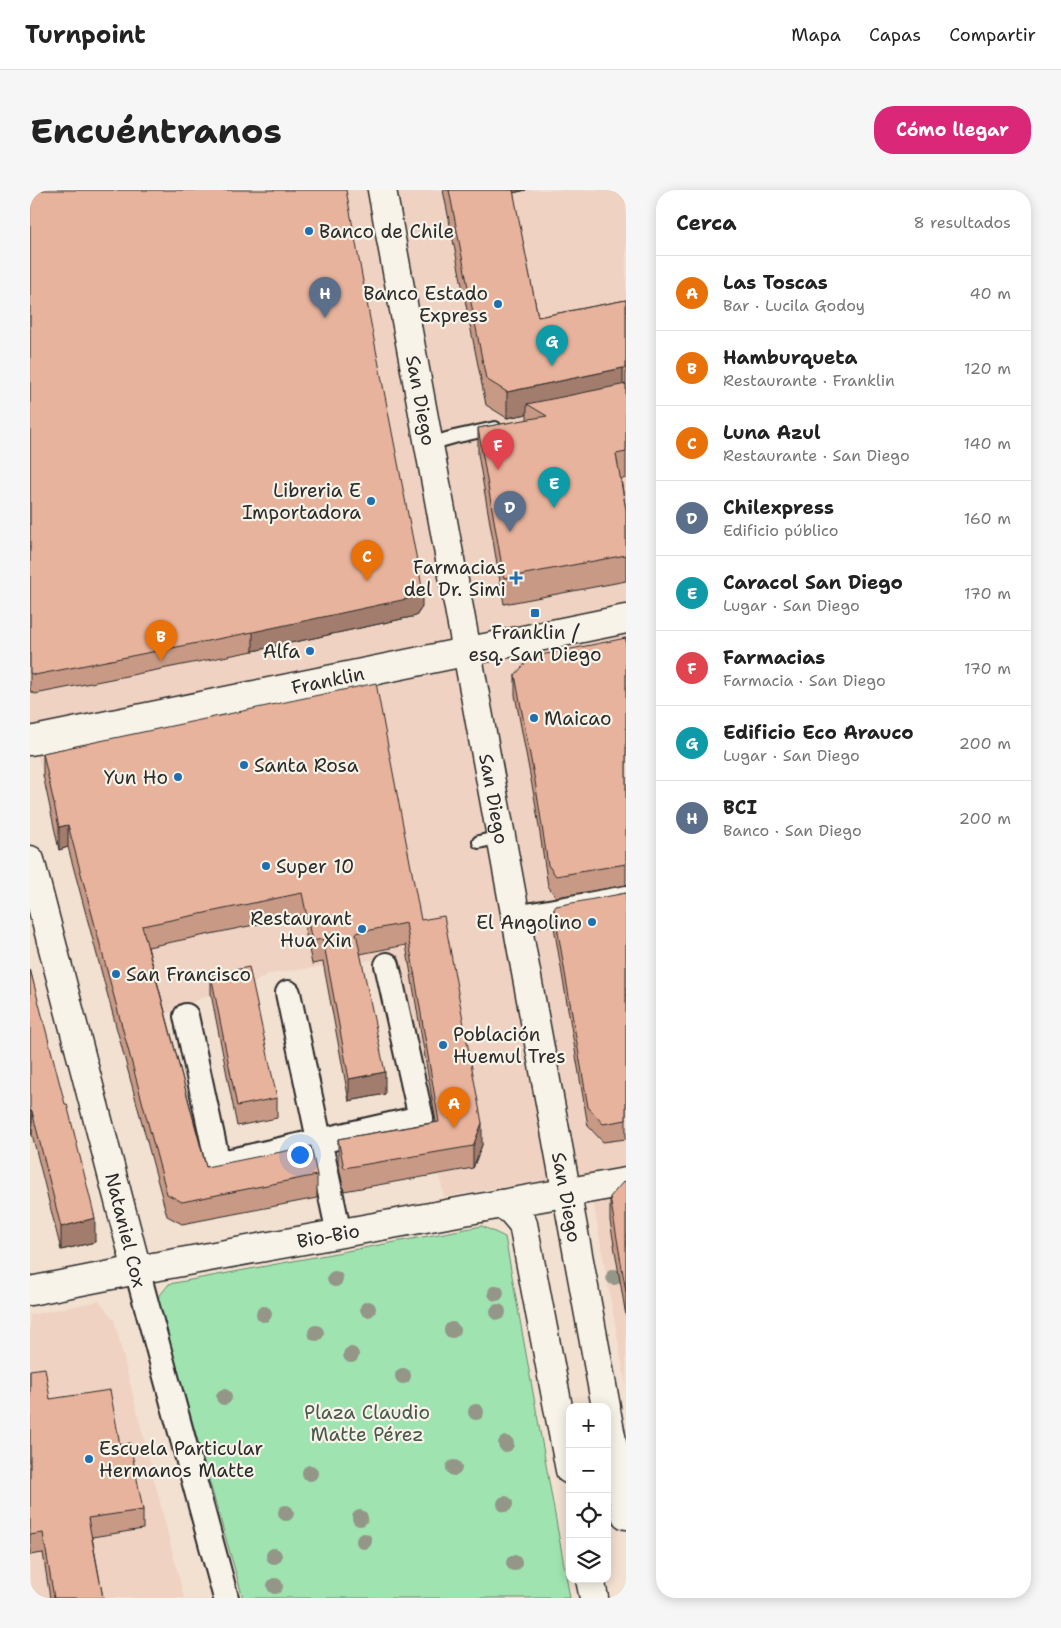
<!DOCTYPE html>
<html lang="es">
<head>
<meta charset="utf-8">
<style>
	body { margin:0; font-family:"Shantell Sans",sans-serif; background:#f6f6f6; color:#222 }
	.controls { position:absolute; right:15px; bottom:15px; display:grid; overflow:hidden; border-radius:10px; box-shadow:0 2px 12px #0003 }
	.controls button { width:45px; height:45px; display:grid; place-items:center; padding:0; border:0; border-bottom:1px solid #e0e0e0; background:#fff; color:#222; font:25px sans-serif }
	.you { position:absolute; left:269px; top:964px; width:18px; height:18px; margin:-12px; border:4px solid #fff; border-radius:50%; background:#1a73e8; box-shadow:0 0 0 8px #1a73e833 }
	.badge { display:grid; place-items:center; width:32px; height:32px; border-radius:50%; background:#db2777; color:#fff; font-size:16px; font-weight:700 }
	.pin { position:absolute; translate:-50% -41px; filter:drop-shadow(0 1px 2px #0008) }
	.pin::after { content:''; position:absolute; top:26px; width:18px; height:15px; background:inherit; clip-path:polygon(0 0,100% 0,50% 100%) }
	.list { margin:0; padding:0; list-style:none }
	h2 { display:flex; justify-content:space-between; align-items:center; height:65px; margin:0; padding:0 20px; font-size:21px }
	h2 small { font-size:16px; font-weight:400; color:#767676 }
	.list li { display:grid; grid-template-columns:32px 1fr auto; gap:15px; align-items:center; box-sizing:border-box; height:75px; padding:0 20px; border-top:1px solid #e0e0e0 }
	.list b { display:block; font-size:19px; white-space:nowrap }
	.list p { margin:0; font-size:16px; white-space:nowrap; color:#767676 }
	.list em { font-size:16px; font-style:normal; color:#767676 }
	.icon { flex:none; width:28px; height:28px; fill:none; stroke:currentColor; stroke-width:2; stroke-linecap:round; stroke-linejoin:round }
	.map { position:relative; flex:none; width:596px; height:1408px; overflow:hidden; border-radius:20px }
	header { display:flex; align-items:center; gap:30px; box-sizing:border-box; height:70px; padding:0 25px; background:#fff; border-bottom:1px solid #e0e0e0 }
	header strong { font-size:24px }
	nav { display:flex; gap:28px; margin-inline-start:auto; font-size:18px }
	.intro { display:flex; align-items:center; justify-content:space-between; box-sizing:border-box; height:120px; padding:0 30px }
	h1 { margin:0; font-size:35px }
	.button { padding:12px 22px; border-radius:20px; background:#db2777; color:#fff; font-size:18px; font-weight:700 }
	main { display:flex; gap:30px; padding:0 30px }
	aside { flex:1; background:#fff; border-radius:20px; box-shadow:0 2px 12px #0003 }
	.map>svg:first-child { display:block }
	.built { fill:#efd2c1 }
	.green { fill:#9fe4b0; stroke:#65886e }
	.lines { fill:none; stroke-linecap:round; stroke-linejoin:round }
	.lane-casing { stroke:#2b2b2b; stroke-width:16 }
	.street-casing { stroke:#2b2b2b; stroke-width:28 }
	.secondary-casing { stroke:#2b2b2b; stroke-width:31 }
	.primary-casing { stroke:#2b2b2b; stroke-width:31 }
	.lane { stroke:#f7f3e8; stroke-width:12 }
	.street { stroke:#f7f3e8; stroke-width:24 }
	.secondary { stroke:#f7f3e8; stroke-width:28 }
	.primary { stroke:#f7f3e8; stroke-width:28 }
	.tree { fill:#949688 }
	.wall { fill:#c89a86; stroke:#2b2b2b }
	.shaded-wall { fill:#a27d6d; stroke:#2b2b2b }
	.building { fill:#e8b39c; stroke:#2b2b2b }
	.poi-dot { fill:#1f6fb2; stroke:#f7f3e8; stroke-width:2 }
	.labels { text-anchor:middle; stroke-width:4.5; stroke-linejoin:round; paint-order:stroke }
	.poi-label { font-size:19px; fill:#2b2b2b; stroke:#f7f3e8; text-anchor:start }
	.street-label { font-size:19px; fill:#2b2b2b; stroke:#f7f3e8 }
	.park-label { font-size:19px; fill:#48594c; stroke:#f7f3e8 }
</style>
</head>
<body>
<header>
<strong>Turnpoint</strong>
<nav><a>Mapa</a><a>Capas</a><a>Compartir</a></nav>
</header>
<div class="intro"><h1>Encuéntranos</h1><a class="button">Cómo llegar</a></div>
<main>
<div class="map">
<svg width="596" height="1408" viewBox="0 0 596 1408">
	<rect width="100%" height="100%" fill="#f2e0d1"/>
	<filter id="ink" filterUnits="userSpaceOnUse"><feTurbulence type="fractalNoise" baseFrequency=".02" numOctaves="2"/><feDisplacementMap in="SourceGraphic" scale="10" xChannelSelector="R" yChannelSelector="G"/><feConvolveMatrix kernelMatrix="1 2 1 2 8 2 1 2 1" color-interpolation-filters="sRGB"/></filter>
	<g filter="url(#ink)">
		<path class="built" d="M231,0H596V1195L558,983L414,1007L368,766L238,784L219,796L181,804L129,827L85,838L38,658L29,660L13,585L0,541V230Z
			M69,1111L84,1130L154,1408H0V1125Z"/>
		<path class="green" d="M452,1036L475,1047L540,1408H213L127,1109L139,1094Z"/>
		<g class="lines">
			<defs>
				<path id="lane" d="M399,254L424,247L465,238
					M449,652L470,647"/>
				<path id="street" d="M486,728L596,708
					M258,803L309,1044
					M156,826L188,974L391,928L357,775
					M107,1080L196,1408"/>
				<g id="secondary">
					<path id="s1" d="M0,551L596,429"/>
					<path d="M472,1014L596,992"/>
					<path d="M0,1101L107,1080"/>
				</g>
				<g id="primary">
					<path id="s2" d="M352,0C428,405 500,811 576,1217"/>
					<path id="s3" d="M0,670L107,1080L472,1014L482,1021L493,1034L540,1280"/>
					<path d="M577,1225L596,1325"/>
					<path d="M560,1389L564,1408"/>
				</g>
			</defs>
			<use href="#lane" class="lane-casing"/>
			<use href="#street" class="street-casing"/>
			<use href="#secondary" class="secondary-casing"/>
			<use href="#primary" class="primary-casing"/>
			<use href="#lane" class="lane"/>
			<use href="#street" class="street"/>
			<use href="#secondary" class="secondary"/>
			<use href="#primary" class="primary"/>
		</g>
		<g class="tree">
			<circle cx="584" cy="1087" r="8"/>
			<circle cx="305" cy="1089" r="8"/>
			<circle cx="466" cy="1103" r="8"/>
			<circle cx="338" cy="1119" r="8"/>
			<circle cx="468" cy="1122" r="8"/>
			<circle cx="234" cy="1124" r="8"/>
			<circle cx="422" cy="1140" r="8"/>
			<circle cx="286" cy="1143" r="8"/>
			<circle cx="321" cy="1165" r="8"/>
			<circle cx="373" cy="1186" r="8"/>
			<circle cx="194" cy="1207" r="8"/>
			<circle cx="446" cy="1222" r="8"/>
			<circle cx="476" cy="1254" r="8"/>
			<circle cx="424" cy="1278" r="8"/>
			<circle cx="280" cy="1283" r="8"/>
			<circle cx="475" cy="1314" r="8"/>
			<circle cx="256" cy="1323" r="8"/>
			<circle cx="330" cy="1328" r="8"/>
			<circle cx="334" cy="1351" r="8"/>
			<circle cx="244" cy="1366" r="8"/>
			<circle cx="484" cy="1373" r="8"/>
			<circle cx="245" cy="1396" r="8"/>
		</g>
		<path class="wall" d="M0,0L392,417L386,426L223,461L5,504L0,501Z
			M413,0H496L483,3L508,127L596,110V288L591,289L596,320V391L474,414L448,264V238L497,230V224L477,228L456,215Z
			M596,448V695L526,707L518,696L505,611L485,505V485Z
			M13,563L391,730L452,955L443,978L314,1001L308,972V949L406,932L376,755L330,764L355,904L319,911L293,772L282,774L272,725L118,757L176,977L287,985V1008L152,1034L137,1026L38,657L29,660L13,585Z
			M596,703V949L573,952L558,936L524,737V719Z
			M0,779L65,1052L31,1060L2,944Z
			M181,785L247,908V928L207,936L181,804Z
			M596,991V1126L580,1031V1007Z
			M0,1180L20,1209L90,1255L113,1320V1339L62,1347L73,1408H20L13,1363L0,1365Z"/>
		<path class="shaded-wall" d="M478,0H496L478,4Z
			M593,178V204L497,214V224L477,228V202Z
			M392,398V417L386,426L223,461V442Z
			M38,635V657L29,660V637Z
			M355,882V904L319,911V889Z
			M0,921H2V944L0,945Z
			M452,933V955L443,978V956Z
			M65,1028V1052L31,1060V1037Z"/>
		<path class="building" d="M0,0H316L341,134L390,386L392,398L386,407L223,442L5,485L0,483Z
			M419,0H483L508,127L596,110V178H593L477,202L456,189Z
			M596,194V262L586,264L596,320V365L474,388L448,238L517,226L497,214Z
			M596,448V674L526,686L518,675L505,591L485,485L501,467Z
			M346,493L391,730L414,726L452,933L443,956L314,978L308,949L409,932L376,733L326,743L355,882L319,889L293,749L282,751L272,703L112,736L176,977L281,956L287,985L152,1012L137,1004L38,635L29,637L13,563Z
			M596,703V930L573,934L558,917L524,719L526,716Z
			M219,777L247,908L207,916L181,785Z
			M0,779L35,914H37L65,1028L31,1037L2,921H0Z
			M596,991V1102L580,1007L593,992Z
			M15,1178L20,1209L80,1200L90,1255L100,1253L113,1320L58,1328L73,1408H24L13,1343L0,1345V1180Z"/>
	</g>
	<g class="poi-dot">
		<circle cx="279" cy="41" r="5"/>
		<circle cx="468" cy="114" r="5"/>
		<circle cx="341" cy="311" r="5"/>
		<path d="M483.5 380.5h5v5h5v5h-5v5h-5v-5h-5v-5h5z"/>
		<rect x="500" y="418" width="10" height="10" rx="2.5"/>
		<circle cx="280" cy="461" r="5"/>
		<circle cx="504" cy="528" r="5"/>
		<circle cx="214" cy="575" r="5"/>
		<circle cx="148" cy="587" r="5"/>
		<circle cx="236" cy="676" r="5"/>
		<circle cx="562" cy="732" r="5"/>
		<circle cx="332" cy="739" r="5"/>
		<circle cx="86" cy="784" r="5"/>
		<circle cx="413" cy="855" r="5"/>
		<circle cx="59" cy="1269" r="5"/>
	</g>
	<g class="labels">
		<g class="poi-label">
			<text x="289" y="48">Banco de Chile</text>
			<text x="458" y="110" text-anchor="end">Banco Estado<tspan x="458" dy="22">Express</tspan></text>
			<text x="331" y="307" text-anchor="end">Libreria E<tspan x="331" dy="22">Importadora</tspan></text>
			<text x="476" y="384" text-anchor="end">Farmacias<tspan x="476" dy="22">del Dr. Simi</tspan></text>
			<text x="505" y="449" text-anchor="middle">Franklin /<tspan x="505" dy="22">esq. San Diego</tspan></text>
			<text x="270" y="468" text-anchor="end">Alfa</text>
			<text x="514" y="535">Maicao</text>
			<text x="224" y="582">Santa Rosa</text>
			<text x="138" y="594" text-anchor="end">Yun Ho</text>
			<text x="246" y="683">Super 10</text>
			<text x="322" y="735" text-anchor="end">Restaurant<tspan x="322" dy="22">Hua Xin</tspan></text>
			<text x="552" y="739" text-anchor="end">El Angolino</text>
			<text x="96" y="791">San Francisco</text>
			<text x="423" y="851">Población<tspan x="423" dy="22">Huemul Tres</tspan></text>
			<text x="69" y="1265">Escuela Particular<tspan x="69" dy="22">Hermanos Matte</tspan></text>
		</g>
		<g class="street-label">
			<text dy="7" stroke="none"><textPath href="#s2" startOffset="214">San Diego</textPath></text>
			<text dy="7" stroke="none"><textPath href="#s1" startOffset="304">Franklin</textPath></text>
			<text dy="7" stroke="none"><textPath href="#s2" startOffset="619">San Diego</textPath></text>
			<text dy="7" stroke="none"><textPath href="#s2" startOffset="1024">San Diego</textPath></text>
			<text transform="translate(96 1040) rotate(76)" y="7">Nataniel Cox</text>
			<text dy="7" stroke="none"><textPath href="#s3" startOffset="618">Bio-Bio</textPath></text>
		</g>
		<g class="park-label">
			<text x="337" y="1229">Plaza Claudio<tspan x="337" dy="22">Matte Pérez</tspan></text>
		</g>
	</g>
</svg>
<div class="controls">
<button>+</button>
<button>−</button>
<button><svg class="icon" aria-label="locate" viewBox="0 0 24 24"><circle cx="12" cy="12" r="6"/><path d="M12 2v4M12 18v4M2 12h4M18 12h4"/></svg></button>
<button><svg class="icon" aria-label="layers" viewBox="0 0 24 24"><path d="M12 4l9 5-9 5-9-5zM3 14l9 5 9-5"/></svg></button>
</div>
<div class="you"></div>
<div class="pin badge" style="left:424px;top:938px;background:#e8710a">A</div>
<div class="pin badge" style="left:131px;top:471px;background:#e8710a">B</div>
<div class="pin badge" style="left:337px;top:391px;background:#e8710a">C</div>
<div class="pin badge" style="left:480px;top:342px;background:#5c6f8a">D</div>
<div class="pin badge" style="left:524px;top:318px;background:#0f9aa8">E</div>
<div class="pin badge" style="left:468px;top:280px;background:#e0444e">F</div>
<div class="pin badge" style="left:522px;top:176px;background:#0f9aa8">G</div>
<div class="pin badge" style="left:295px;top:128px;background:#5c6f8a">H</div>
</div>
<aside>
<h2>Cerca<small>8 resultados</small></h2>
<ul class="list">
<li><span class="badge" style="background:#e8710a">A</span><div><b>Las Toscas</b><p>Bar · Lucila Godoy</p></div><em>40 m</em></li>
<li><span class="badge" style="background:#e8710a">B</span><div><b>Hamburqueta</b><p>Restaurante · Franklin</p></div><em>120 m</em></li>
<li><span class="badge" style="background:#e8710a">C</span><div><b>Luna Azul</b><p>Restaurante · San Diego</p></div><em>140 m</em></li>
<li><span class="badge" style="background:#5c6f8a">D</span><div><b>Chilexpress</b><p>Edificio público</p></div><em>160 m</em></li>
<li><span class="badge" style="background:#0f9aa8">E</span><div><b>Caracol San Diego</b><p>Lugar · San Diego</p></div><em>170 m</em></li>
<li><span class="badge" style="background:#e0444e">F</span><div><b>Farmacias</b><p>Farmacia · San Diego</p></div><em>170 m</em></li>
<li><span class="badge" style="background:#0f9aa8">G</span><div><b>Edificio Eco Arauco</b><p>Lugar · San Diego</p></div><em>200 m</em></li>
<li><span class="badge" style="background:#5c6f8a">H</span><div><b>BCI</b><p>Banco · San Diego</p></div><em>200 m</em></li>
</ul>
</aside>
</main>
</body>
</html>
